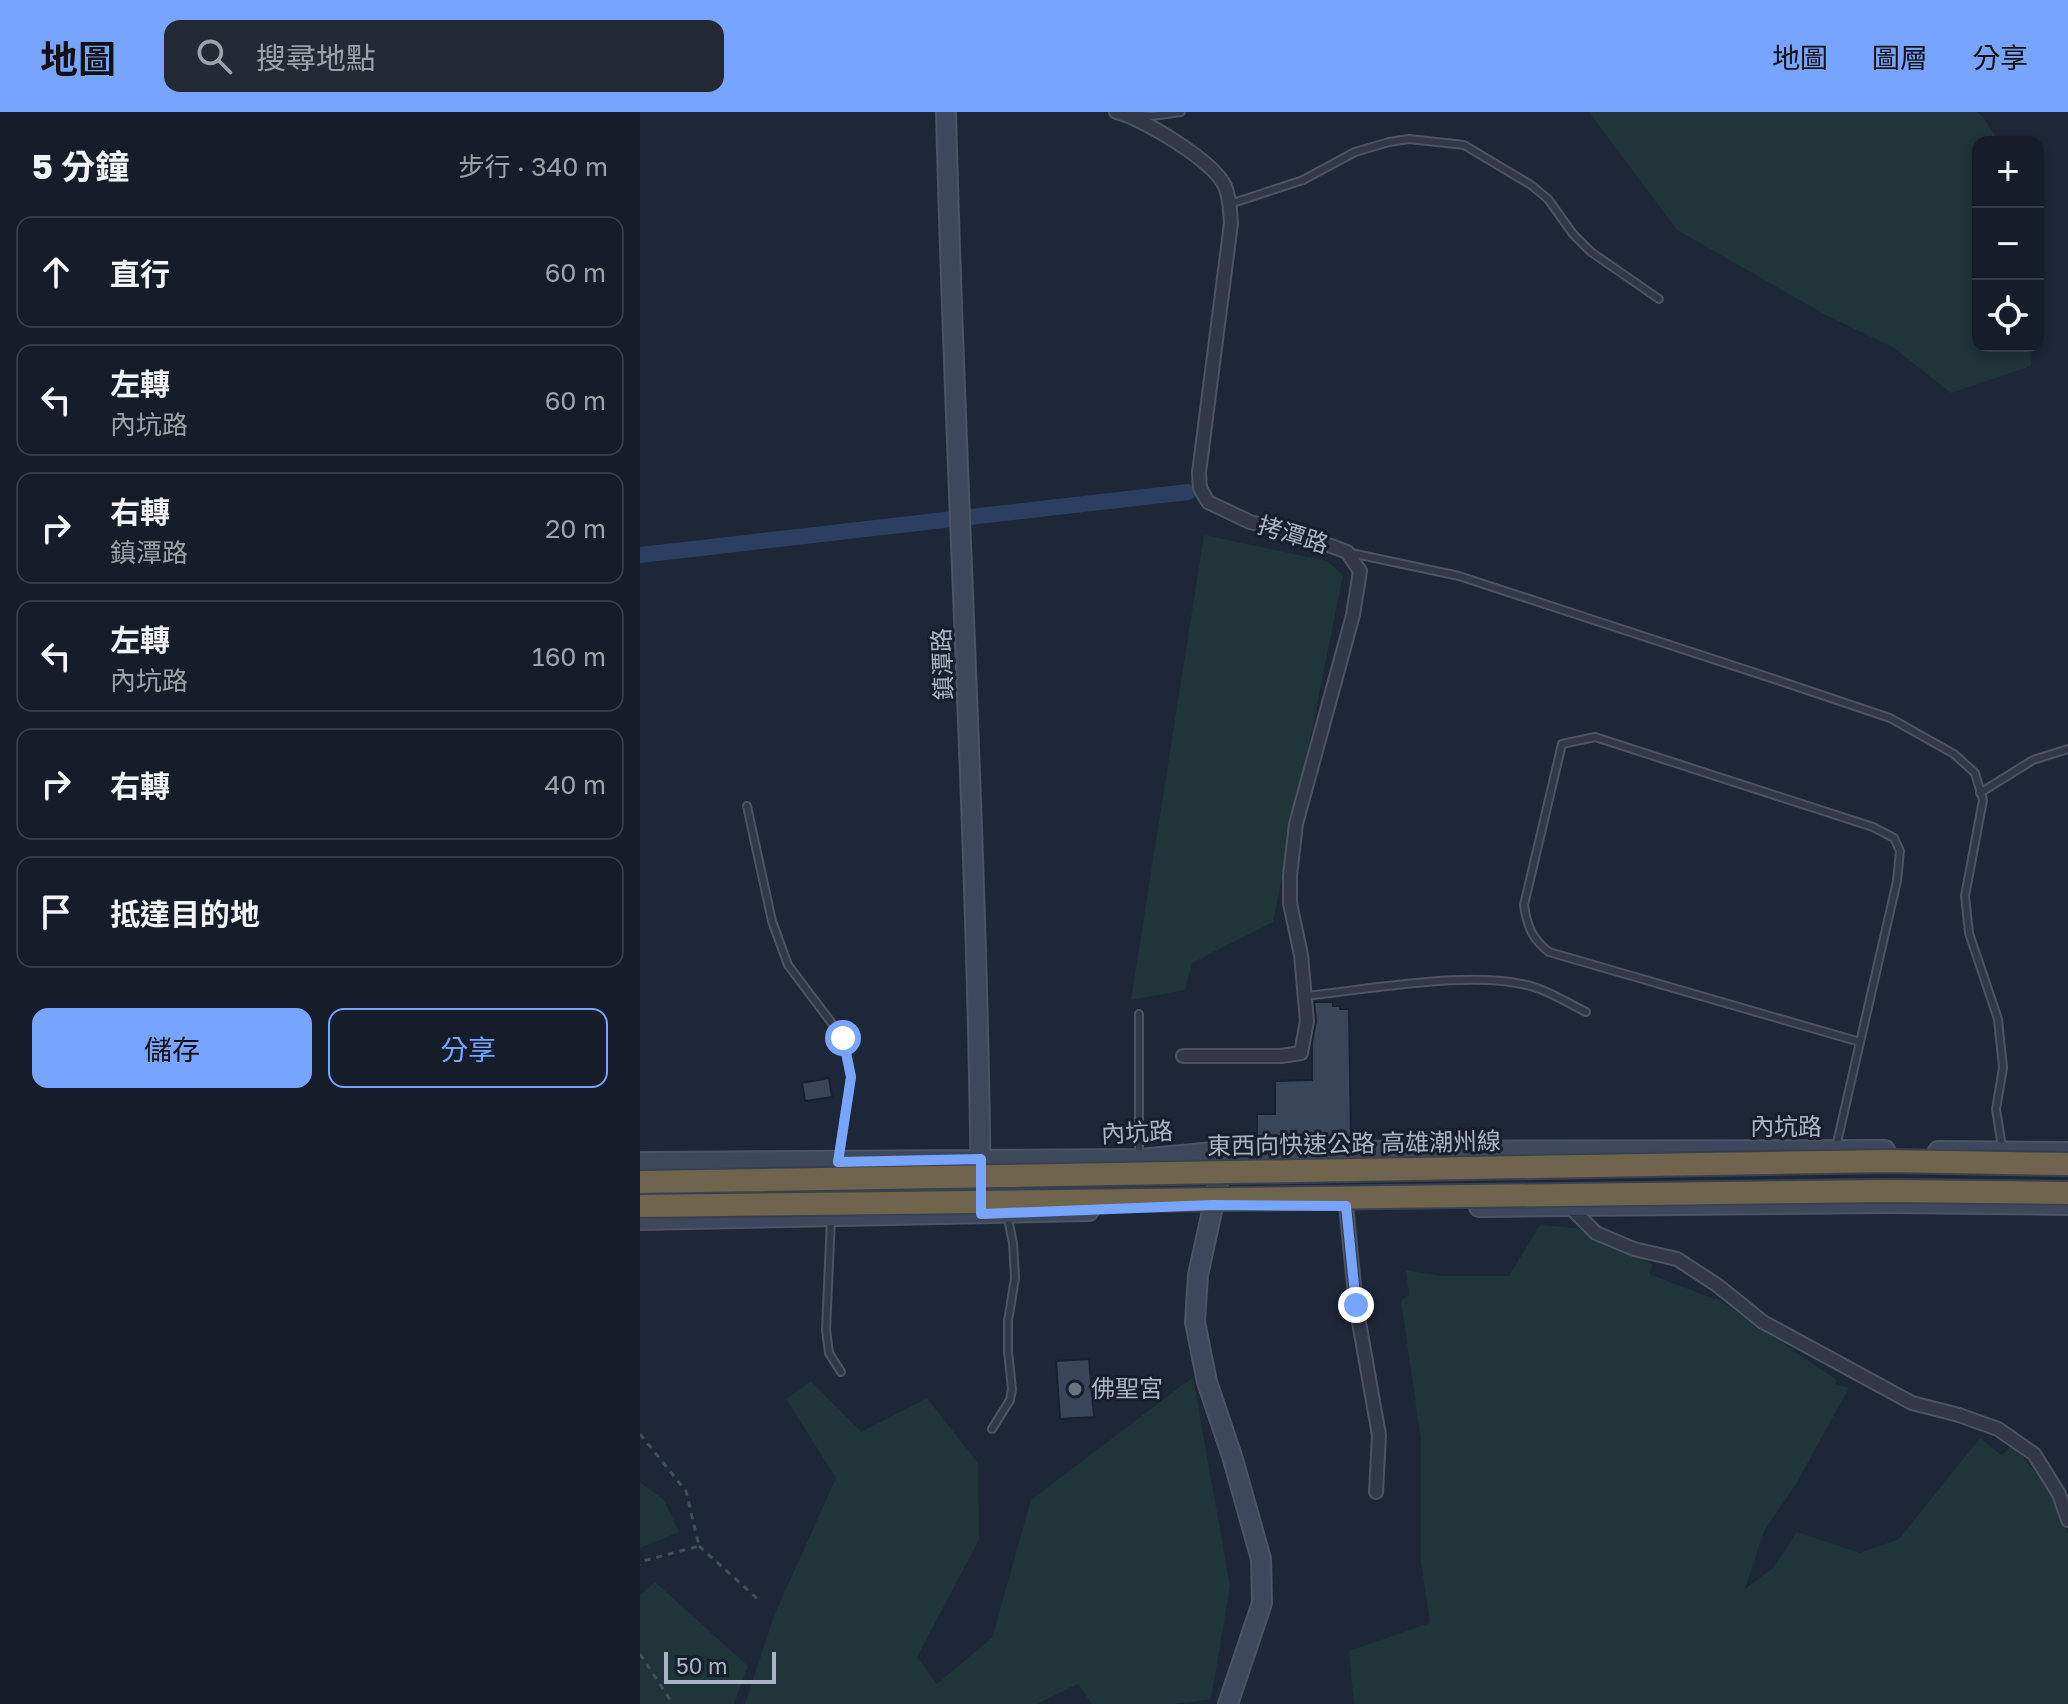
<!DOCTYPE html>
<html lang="zh-TW">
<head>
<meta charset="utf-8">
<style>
	body { margin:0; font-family:"Golos Text","Noto Sans TC",sans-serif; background:#232a36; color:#f1f3f6 }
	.controls { position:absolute; right:24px; top:24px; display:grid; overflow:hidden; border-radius:16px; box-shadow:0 4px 12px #0003 }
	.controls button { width:72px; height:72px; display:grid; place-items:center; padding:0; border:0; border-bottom:2px solid #353b47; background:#161d2a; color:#f1f3f6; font:40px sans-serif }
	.scale { position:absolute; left:24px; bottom:20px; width:112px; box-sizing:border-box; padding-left:8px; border:4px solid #abb4c6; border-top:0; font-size:22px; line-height:28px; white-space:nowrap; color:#abb4c6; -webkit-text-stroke:6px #171f2d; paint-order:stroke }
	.stop { position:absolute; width:24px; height:24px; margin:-18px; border:6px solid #77a4ff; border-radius:50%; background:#fff }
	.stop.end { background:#77a4ff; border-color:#fff; box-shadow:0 2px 8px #0008 }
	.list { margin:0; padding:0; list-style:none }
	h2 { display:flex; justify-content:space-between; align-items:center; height:104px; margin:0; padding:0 32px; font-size:34px }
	h2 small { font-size:26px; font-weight:400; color:#9ea2a8 }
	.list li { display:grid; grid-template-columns:52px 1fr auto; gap:24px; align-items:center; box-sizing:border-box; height:112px; margin:0 16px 16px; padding:0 16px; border:2px solid #353b47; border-radius:16px }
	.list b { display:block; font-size:30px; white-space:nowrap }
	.list p { margin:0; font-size:26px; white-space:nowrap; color:#9ea2a8 }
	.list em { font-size:26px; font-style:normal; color:#9ea2a8 }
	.actions { display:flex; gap:16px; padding:24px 32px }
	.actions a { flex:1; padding:18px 0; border:2px solid #77a4ff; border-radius:16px; text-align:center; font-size:28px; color:#77a4ff }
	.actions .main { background:#77a4ff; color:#111 }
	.icon { flex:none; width:44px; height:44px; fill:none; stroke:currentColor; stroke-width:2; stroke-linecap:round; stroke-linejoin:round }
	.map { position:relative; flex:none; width:1428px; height:1592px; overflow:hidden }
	header { display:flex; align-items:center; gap:48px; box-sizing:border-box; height:112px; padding:0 40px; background:#77a4ff; color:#111 }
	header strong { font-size:38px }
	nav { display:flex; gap:44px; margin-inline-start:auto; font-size:28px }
	.search { width:560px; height:72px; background:#232a36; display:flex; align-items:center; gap:20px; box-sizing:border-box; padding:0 28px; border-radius:16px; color:#9ea2a8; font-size:30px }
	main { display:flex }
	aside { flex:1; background:#161d2a }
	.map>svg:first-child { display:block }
	.green { fill:#1f3539 }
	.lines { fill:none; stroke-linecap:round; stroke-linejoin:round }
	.canal { stroke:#2c3f60; stroke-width:16 }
	.building { fill:#394559; stroke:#19212f; stroke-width:2 }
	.lane-casing { stroke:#4c5464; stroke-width:10 }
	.street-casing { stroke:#4c5464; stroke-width:16 }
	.secondary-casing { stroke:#4c5464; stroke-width:22 }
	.path { stroke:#3d5257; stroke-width:3; stroke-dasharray:6 6; stroke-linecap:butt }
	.lane { stroke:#313949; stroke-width:6 }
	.street { stroke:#313949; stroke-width:12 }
	.secondary { stroke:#3e485c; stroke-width:18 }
	.highway-bridge-casing { stroke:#394150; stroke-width:26; stroke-linecap:butt }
	.highway-bridge { stroke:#70644d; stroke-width:22 }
	.route { stroke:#77a4ff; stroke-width:10 }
	.worship-dot { fill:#6b7280; stroke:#171f2d; stroke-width:3 }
	.labels { text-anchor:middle; stroke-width:6; stroke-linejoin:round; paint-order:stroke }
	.street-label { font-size:24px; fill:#abb4c6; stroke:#171f2d }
	.poi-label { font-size:24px; fill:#abb4c6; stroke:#171f2d; text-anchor:start }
</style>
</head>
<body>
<header>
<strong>地圖</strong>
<div class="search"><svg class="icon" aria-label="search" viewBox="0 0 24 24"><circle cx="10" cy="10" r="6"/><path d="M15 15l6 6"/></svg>搜尋地點</div>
<nav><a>地圖</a><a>圖層</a><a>分享</a></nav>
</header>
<main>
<aside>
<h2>5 分鐘<small>步行 · 340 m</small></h2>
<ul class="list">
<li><svg class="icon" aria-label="ahead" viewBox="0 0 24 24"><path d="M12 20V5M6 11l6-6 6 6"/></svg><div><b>直行</b></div><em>60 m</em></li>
<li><svg class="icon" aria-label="left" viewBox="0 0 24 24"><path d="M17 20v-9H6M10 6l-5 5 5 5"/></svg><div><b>左轉</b><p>內坑路</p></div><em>60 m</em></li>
<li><svg class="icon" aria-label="right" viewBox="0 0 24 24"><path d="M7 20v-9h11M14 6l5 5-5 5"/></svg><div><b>右轉</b><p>鎮潭路</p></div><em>20 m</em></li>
<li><svg class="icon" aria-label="left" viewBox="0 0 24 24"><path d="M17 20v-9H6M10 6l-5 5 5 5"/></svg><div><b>左轉</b><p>內坑路</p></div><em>160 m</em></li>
<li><svg class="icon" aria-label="right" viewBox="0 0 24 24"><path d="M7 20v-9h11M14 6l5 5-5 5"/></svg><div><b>右轉</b></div><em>40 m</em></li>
<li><svg class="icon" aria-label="arrive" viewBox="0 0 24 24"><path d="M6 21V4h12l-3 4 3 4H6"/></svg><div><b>抵達目的地</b></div></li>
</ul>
<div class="actions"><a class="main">儲存</a><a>分享</a></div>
</aside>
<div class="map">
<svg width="1428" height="1592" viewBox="0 0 1428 1592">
	<rect width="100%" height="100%" fill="#1d2738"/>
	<path class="green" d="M949,0H1337L1344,6L1359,30H1338V234H1390L1391,254L1311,281L1254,236L1184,202L1037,118Z
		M564,423L687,449L703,463L633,810L552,851L545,878L491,888Z
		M900,1113L935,1116L1013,1152L1009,1162L1080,1189L1197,1268L1195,1272L1209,1276L1156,1372L1124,1419L1105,1477L1133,1456L1157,1420L1220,1441L1259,1427L1340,1326L1361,1343L1373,1333L1406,1373L1428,1422V1592H714L709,1539L790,1511L781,1449V1328L761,1189L769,1183L766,1158L801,1164H869Z
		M553,1265L590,1474L571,1587L534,1592H452L438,1572L397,1592H105L134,1504L196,1366L146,1287L171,1269L221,1320L287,1286L338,1351L339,1428L277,1545L297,1572L352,1526L391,1388Z
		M0,1370L24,1388L39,1420L0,1436Z
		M15,1470L108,1554L94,1592H0V1483Z"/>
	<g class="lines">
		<path class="canal" d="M0,443L548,380"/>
	</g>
	<path class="building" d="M674,890H693V894H700V897H709L711,1025L617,1026V1002H635V969L672,968V930L676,909Z
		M189,966L192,985L165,989L162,971Z
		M449,1247L454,1305L420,1307L416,1249Z"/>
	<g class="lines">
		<defs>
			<path id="lane" d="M494,2L512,4L541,0
				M590,92L663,68L715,40L749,30L769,27L824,33L891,73L908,87L933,122L951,140L1019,187
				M711,441L819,464L1140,569L1250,606L1314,642L1335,661L1343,688L1325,784L1329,821L1358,907L1363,956L1356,997L1362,1035
				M1340,681L1393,648L1428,637
				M107,694L132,809L148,853L203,926L211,965L199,1044
				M665,884C728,878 839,856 897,876C914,882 930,892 946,900
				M499,902V1043
				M1196,1035L1257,769L1260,739L1254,726L1233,715L955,625L922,632L884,793C887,814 892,827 909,840L1220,930
				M191,1107L186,1218L189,1241L201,1260
				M352,1317L370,1288L372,1277L368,1239V1209L375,1166L373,1131L367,1102"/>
			<path id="street" d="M476,0C504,7 572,48 585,74C590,86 590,99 591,111L559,361L560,376L568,390L610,410L657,421L707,440L720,459L713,503L656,712L650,764V791L661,843L667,909L661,941L641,944H543
				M706,1094L716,1193L739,1323L736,1380
				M930,1095L956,1121L994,1137L1037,1147L1077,1173L1123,1210L1272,1291L1319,1303L1358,1317L1394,1342L1419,1382L1428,1408"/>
			<path id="secondary" d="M306,0C315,367 338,733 341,1101
				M1298,1039L1428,1040
				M583,1049L558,1163L555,1210L567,1270L592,1344L621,1447L622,1491L588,1592
				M0,1050L499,1047L585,1039L1245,1038
				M839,1095L1249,1091L1428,1093
				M0,1108L449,1099"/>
		</defs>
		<use href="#lane" class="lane-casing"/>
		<use href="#street" class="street-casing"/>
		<use href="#secondary" class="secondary-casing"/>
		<path class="path" d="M0,1322L46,1379L59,1434L3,1449L0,1453
			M59,1434L121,1490
			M0,1542L33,1592"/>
		<use href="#lane" class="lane"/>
		<use href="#street" class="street"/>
		<use href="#secondary" class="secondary"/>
		<defs>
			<path id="highway-bridge" d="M0,1070L1248,1049L1428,1052
				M0,1094L1249,1079L1428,1081"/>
		</defs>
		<use href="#highway-bridge" class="highway-bridge-casing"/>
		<use href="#highway-bridge" class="highway-bridge"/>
	</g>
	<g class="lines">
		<path class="route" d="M203,926L211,965L198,1050L341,1047V1102L572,1093L706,1094L716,1193"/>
	</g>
	<circle class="worship-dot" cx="435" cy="1277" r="8"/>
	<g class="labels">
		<g class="street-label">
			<text transform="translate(653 423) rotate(17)" y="8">拷潭路</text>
			<text transform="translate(303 552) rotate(-92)" y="8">鎮潭路</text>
			<text x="1146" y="1023">內坑路</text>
			<text transform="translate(497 1021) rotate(-3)" y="8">內坑路</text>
			<text transform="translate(714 1032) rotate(-1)" y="8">東西向快速公路 高雄潮州線</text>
		</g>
		<g class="poi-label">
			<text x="451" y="1285">佛聖宮</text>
		</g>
	</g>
</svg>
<div class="controls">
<button>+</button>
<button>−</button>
<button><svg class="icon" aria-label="locate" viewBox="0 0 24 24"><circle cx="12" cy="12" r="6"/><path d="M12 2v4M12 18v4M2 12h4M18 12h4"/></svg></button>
</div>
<div class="scale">50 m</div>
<div class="stop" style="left:203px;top:926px"></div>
<div class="stop end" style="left:716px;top:1193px"></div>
</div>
</main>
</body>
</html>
